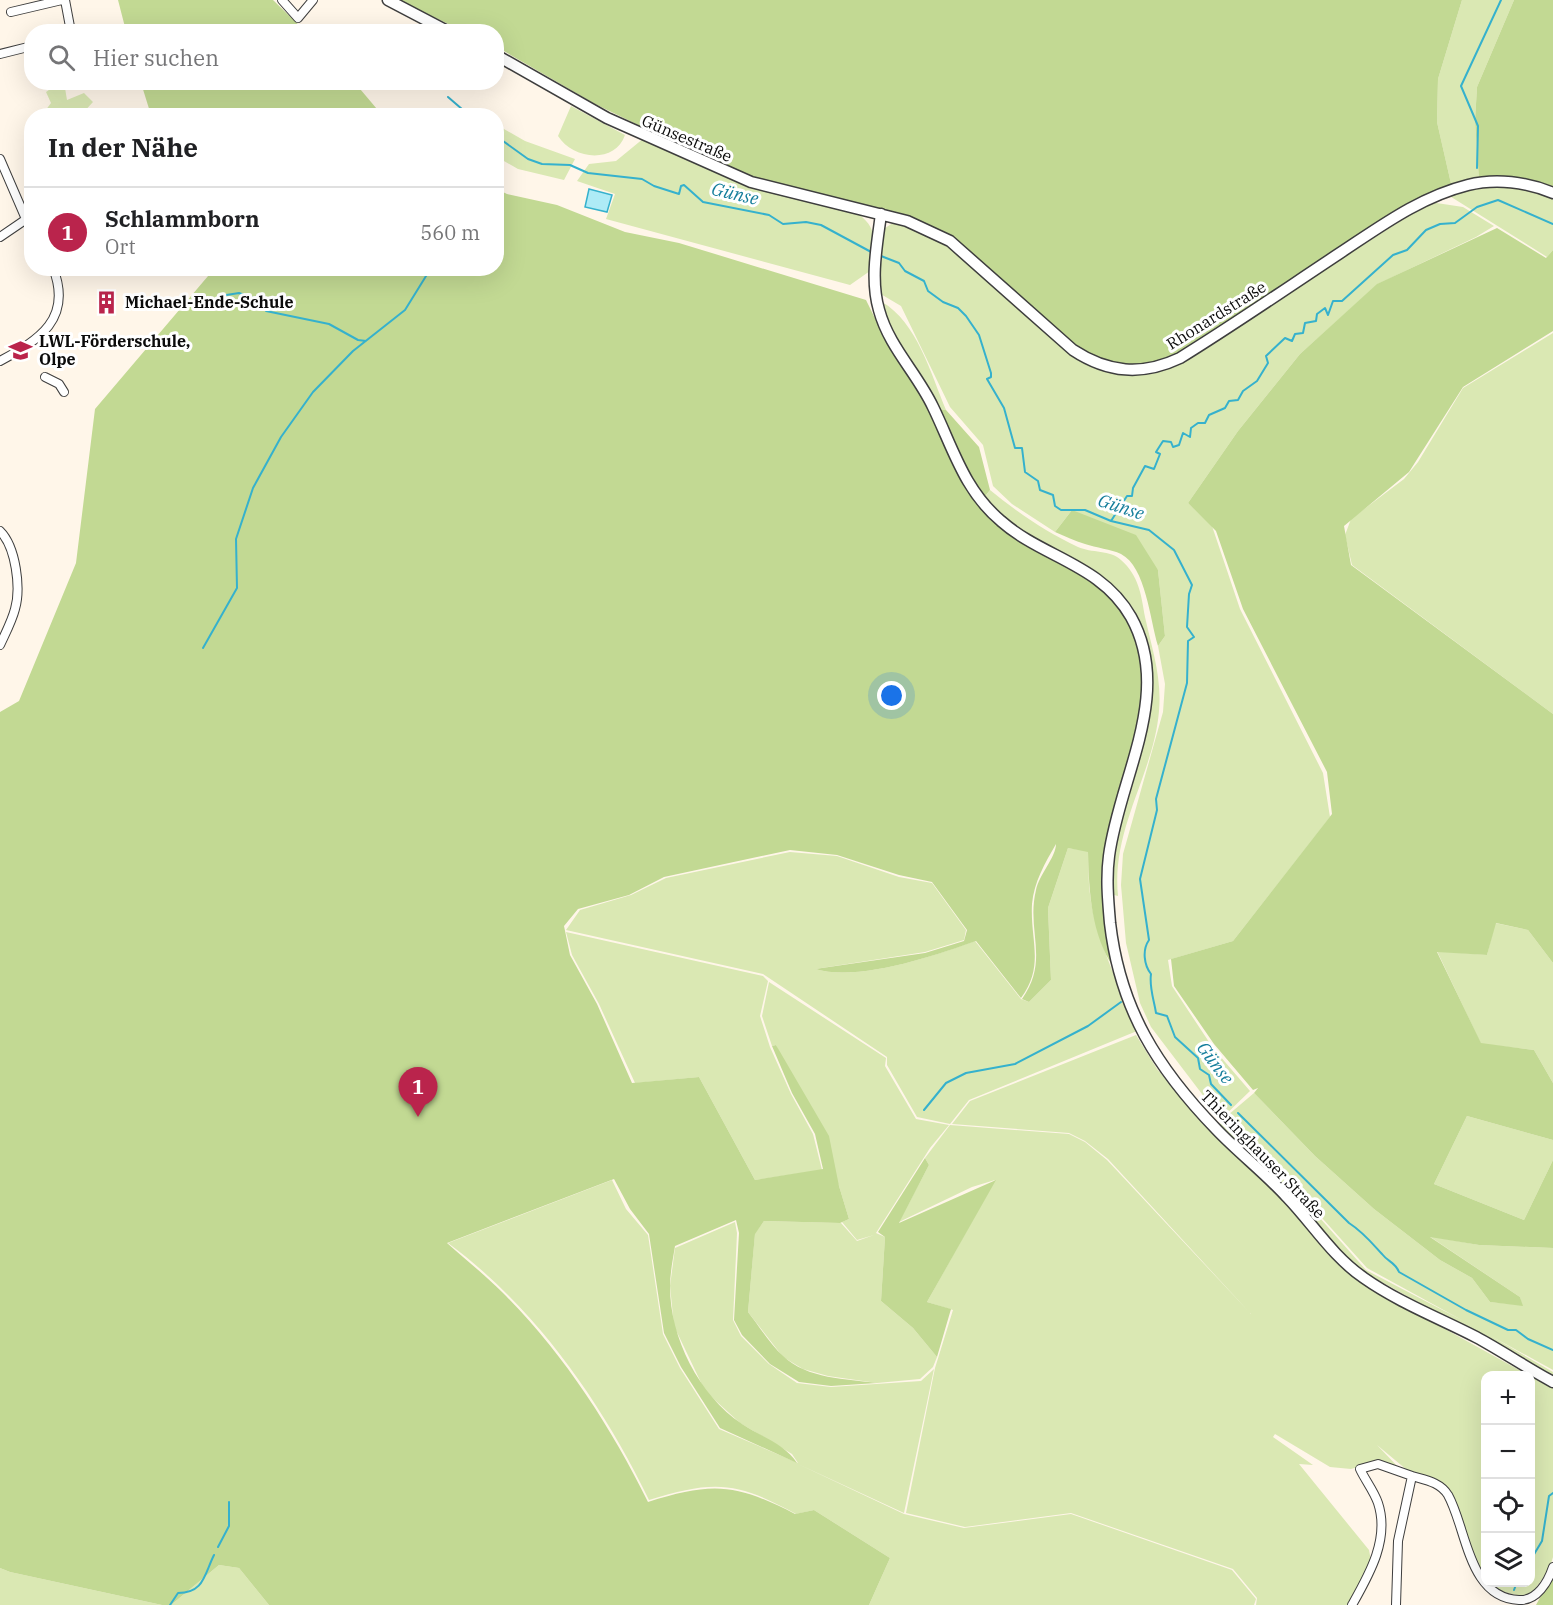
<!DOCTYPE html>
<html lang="de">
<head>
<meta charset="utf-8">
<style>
	body { margin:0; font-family:"IBM Plex Serif",serif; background:#f6f6f6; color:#202124 }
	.controls { position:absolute; right:18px; bottom:18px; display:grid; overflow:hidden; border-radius:12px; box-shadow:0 6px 24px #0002 }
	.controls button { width:54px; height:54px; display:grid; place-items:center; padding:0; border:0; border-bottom:2px solid #e0e0e0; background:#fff; color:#202124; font:30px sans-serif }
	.you { position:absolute; left:892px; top:696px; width:21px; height:21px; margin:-15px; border:4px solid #fff; border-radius:50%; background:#1a73e8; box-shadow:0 0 0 9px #1a73e833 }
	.badge { display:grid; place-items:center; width:39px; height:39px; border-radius:50%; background:#ba244c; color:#fff; font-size:20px; font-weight:700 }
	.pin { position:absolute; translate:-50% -50px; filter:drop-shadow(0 2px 3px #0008) }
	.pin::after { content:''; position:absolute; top:32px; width:21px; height:18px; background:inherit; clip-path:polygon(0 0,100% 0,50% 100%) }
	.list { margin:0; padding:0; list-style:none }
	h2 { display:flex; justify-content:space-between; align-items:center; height:78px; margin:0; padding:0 24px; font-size:26px }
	h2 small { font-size:20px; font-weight:400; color:#757577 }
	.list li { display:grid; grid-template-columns:39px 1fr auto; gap:18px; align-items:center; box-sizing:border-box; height:90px; padding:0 24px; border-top:2px solid #e0e0e0 }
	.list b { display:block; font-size:22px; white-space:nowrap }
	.list p { margin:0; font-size:20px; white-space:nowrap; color:#757577 }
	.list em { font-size:20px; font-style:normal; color:#757577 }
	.icon { flex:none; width:33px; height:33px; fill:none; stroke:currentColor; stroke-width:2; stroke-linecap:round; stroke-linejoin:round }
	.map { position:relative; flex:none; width:1553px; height:1605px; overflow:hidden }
	.search { position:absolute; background:#fff; box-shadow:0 6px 24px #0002; left:24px; top:24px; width:480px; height:66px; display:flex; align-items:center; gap:15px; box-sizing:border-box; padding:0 21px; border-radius:24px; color:#757577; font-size:22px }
	.panel { position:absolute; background:#fff; box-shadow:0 6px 24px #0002; left:24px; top:108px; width:480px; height:168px; border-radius:24px }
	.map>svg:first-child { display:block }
	.green { fill:#dae8b3 }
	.forest { fill:#c2d993 }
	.water { fill:#aeebf6; stroke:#35b1cd; stroke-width:1.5 }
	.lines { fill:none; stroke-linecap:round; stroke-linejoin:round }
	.stream { stroke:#35b1cd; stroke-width:2 }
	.minor-casing { stroke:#3e3e3e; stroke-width:10 }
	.tertiary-casing { stroke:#3e3e3e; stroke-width:13 }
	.minor { stroke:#fff; stroke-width:8 }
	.tertiary { stroke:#fff; stroke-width:10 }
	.labels { text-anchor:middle; stroke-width:6; stroke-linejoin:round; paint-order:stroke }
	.street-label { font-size:16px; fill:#0b0b0b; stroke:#fff }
	.poi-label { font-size:16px; font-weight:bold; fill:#0b0b0b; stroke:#fff; text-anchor:start }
	.water-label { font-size:18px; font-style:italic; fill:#157e9b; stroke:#fff }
</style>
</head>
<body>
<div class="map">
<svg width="1553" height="1605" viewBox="0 0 1553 1605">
	<rect width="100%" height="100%" fill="#fff6e9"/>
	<path class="green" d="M1462,0H1514L1477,87L1475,121L1479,180L1452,188L1437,122L1438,79Z
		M59,83L65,88L67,100L84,93L93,102L81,115H42L51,103L46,92Z
		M571,106L625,135C615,164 573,160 558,136Z
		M497,125L525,141L575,159L564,180L518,169L497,157Z
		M644,138L751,187L857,213C881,230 873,245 870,271L850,285L606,219L615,194L577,181L589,164L616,161Z
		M1483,185L1533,188L1553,196V250L1547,257L1448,195Z
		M1430,202L1463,207L1494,226L1476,237L1378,284L1300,354L1238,431L1188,503L1212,526L1240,609L1323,773L1330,817L1233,941L1168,960L1172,986L1213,1048L1250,1091L1221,1119L1151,1027L1140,1003L1126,943L1121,885L1123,854L1163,712L1165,684L1158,646L1165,636L1158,570L1072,510L1055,532L1012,504L993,486L983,445L950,407L901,306L879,293L878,270L882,230L896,221L946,244L1137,374L1161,371L1185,359Z
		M882,302C917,322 931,374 946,410L939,409L891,333Z
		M1553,333V714L1352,565L1345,535L1351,519L1404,479L1418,462L1463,388Z
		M990,490C1017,512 1046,532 1078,547C1091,553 1111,550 1121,560C1139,576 1141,594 1145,617C1152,649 1162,677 1159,711C1154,774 1111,828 1118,896L1110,894L1118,594C1089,562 1056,554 1022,532C1007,522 996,510 984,498Z
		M1068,848L1088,851C1089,865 1088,880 1090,894C1095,939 1121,988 1137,1031L969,1100L950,1124L917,1117L887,1065V1057L763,974L566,930L580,910L631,895L666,878L790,852L837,856L899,877L932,883L966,930L964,940L925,952L815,969C858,982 934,956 975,941L1021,999L1029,1002L1051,980L1048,908Z
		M1495,923L1528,930L1553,963V1083L1534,1050L1481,1044L1437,951L1487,955Z
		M566,932L763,976L768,981L760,1016L770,1047L791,1094L813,1134L822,1170L755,1180L699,1077L635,1083L599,1004L572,955Z
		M769,982L886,1058L885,1066L916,1119L949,1125L930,1148L876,1233L885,1237L881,1301L913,1328L937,1357L933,1367L920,1379L877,1383L828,1376L803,1369L783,1357L748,1312L755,1233L764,1221L841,1223L857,1241L874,1235L857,1240L842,1222L849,1219L839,1186L776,1045L772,1046L762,1016Z
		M1136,1035L1157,1069L1211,1131L1275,1191L1330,1256L1360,1282L1530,1376H1486L1485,1579L1466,1536L1451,1494L1407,1470L1377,1445L1400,1469L1374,1462L1351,1469L1330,1467L1275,1434L1273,1437L1313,1465L1299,1464L1369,1550L1372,1566L1351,1605H1256L1257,1598L1233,1569L1071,1513L965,1527L906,1513L935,1368L953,1310L927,1302L995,1180L972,1187L899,1222L929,1165L925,1158L950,1125L1069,1134L1085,1142L1107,1160L1251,1314L1108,1159L1085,1141L1069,1133L952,1124L970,1101Z
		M1254,1093L1315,1156L1374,1209L1440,1260L1472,1278L1490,1302L1522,1305L1520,1297L1429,1236L1479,1245L1553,1248V1370L1367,1268L1296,1189L1221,1121Z
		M1467,1116L1553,1140V1160L1524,1220L1434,1184Z
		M1221,1123L1296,1191L1366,1270L1477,1328L1553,1372V1377L1351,1265L1219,1126Z
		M612,1180L626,1209L648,1235L663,1334L680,1368L719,1429L798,1463L792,1454L740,1423L705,1391L674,1326L670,1286L675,1248L735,1222L737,1233L733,1320L741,1336L769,1364L797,1383L831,1387L921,1381L934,1369L904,1513L798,1464L904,1514L964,1528L1071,1514L1232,1570L1256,1599L1254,1605H869L890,1558L814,1510L796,1514C736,1481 714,1480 649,1500C602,1403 536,1308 448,1243Z
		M1530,1376L1553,1387V1557L1549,1570L1532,1593L1520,1596L1493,1589L1488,1583L1530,1582Z
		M219,1565L239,1568L269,1605H171Z
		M0,1568L10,1572L162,1605H0Z"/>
	<path class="forest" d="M118,0H273L305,31H126Z
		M398,0H1462L1438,79L1437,122L1452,188L1441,191L1182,356L1158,366L1116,367L1073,346L954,237L878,209L753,177L710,160L595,104L497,47L496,32L463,31Z
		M1514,0H1553V190L1479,180L1475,121L1477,87Z
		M141,83H355L382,115H151Z
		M497,189L507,194L557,205L625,232L679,243L866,300L889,347L930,408L946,410L979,447L990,490L979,504L1087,574L1116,600L1140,645L1145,674L1139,729L1106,852L1114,968C1091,934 1089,892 1088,852L1068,848L1048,908L1051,980L1029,1002L1022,999C1050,960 1026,931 1036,890C1039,875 1056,857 1056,844C1045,863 1034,882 1032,904C1030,941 1045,965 1021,998L976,941C934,956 858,982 815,969L925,953L964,941L967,930L932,882L899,875L837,855L790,850L664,877L629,895L578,909L564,926L570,955L597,1004L632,1083L699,1077L755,1180L823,1169L815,1134L792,1093L772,1046L776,1045L829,1136L839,1186L849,1219L840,1223L764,1221L755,1234L748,1312C759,1326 770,1344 783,1356C807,1379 847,1379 877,1383L831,1386L799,1382L770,1364L742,1335L734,1320L739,1233L736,1220L675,1246C673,1259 670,1273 670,1287C670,1338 699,1395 742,1424C760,1436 785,1444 797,1463L720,1428L681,1367L664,1333L649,1234L630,1209L614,1179L447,1243C465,1259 485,1275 502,1292C563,1353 610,1425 648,1502C712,1482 735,1483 795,1514L814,1510L890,1558L869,1605H269L239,1568L219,1565L171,1605H162L10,1572L0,1568V712L19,701L76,563L95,409L214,269L496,268Z
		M1497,228L1546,258L1553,250V331L1463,387L1409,472L1344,526L1351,565L1553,714V963L1528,930L1496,923L1487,955L1437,952L1481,1043L1534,1050L1553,1083V1140L1467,1116L1434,1184L1524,1220L1553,1160V1248L1479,1245L1430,1237L1520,1297L1523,1306L1490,1302L1472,1278L1440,1260L1374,1209L1315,1156L1254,1093L1258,1088L1253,1090L1214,1044L1174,986L1171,959L1233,941L1332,814L1327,772L1243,609L1216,531L1188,503L1238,431L1300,354L1377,284Z
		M1072,510L1136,535L1158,570L1165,636L1158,646C1150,620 1146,567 1121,554C1111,549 1096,548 1085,544C1075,541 1065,536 1055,532Z
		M925,1158L929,1165L899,1223L996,1180L927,1302L951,1309L937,1357L913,1328L881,1301L885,1237L878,1232Z
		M1553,1574V1605H1536Z"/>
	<path class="water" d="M589,189L612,195L607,212L585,207Z"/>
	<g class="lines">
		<path class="stream" d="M448,97L470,116
			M496,136L528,159L542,164L570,165L588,173L642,179L654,186L679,194L681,186L684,185L703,202L769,215L783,224L806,222L821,225L873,253
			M1477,168L1478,126L1461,86L1501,0
			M881,256L899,263L905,271L924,281L928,291L943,302L958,308L966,316L979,335L991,373V377L987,379L1004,408L1015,448H1022L1025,472L1038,481L1040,490L1053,495L1055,506L1061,510H1085L1111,521L1149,530L1174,550L1192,585L1189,594L1187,627L1194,637L1188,641L1187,683L1156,799L1157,810L1140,879L1149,940C1142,950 1144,965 1151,974C1149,987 1154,1000 1156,1013L1167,1016L1175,1037L1198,1058L1200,1069L1209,1075L1211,1084L1231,1105
			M220,296L239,293L253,298
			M266,311L329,324L358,340L366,341
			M1111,521L1127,496H1132L1133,488L1145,466L1154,469L1160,454L1156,452L1163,441L1171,442L1173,447L1179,445L1183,433L1190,437L1191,428L1198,423H1205L1209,415L1225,408L1229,401L1238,400L1243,391L1257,381L1268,363L1266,356L1285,338L1292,341L1295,334L1303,333L1305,323L1316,321L1317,314L1325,308L1328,315L1333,301H1342L1393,255L1407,250L1426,230L1440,224L1455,223L1477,207L1498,200L1553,224
			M203,648L237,588L236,539L253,488L281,437L313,392L353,351L405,310L431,268
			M924,1110L946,1083L966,1073L1015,1064L1088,1026L1121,1002
			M1238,1113L1349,1223C1363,1232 1371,1242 1382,1254C1388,1262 1395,1262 1399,1272L1466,1310L1508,1330H1516L1528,1339L1553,1350
			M218,1547L229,1526V1502
			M1530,1561L1542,1541L1549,1496L1553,1493
			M1514,1590L1517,1582
			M170,1605L178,1593C204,1593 204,1575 214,1555"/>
		<defs>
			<path id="minor" d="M65,0L71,32
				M282,0L298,18L313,0
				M11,12L62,0
				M0,54L32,46
				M0,159L32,233
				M0,237L25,220
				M0,361C39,340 73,319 53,268
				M45,377L59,384L64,392
				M0,531C16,547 21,588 15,609C12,621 5,634 0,645
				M1352,1605C1369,1575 1390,1539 1378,1503C1374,1491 1365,1480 1360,1469L1378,1464L1412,1476
				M1396,1605L1398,1541L1412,1476C1425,1480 1440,1482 1448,1495C1467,1529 1468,1598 1519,1600C1537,1601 1548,1582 1553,1567"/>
			<path id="tertiary" d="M388,0L449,32
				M496,55L607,118L751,182L907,221L950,241L1073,350C1108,373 1142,376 1180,358C1235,324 1287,288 1340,253C1381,226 1420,197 1468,185C1496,178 1527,182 1553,193
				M881,214C877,245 870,279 879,310C889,347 917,373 933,407C953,448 964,490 1001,521C1043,558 1101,564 1131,617C1174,694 1119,778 1109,856C1106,878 1108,900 1110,923C1120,1009 1157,1068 1217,1130C1239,1153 1265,1173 1287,1197C1313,1224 1332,1256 1364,1278C1398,1302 1439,1318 1476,1337C1502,1351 1527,1368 1553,1382"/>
		</defs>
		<use href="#minor" class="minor-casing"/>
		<use href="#tertiary" class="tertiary-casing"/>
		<use href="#minor" class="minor"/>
		<use href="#tertiary" class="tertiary"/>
	</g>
	<defs>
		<symbol id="building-bare" viewBox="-9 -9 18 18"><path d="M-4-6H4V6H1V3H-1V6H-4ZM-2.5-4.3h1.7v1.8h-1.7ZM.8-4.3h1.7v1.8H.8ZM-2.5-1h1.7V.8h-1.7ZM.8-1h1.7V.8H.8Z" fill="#ba244c" stroke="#fff" stroke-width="2.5" paint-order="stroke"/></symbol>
		<symbol id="school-bare" viewBox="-9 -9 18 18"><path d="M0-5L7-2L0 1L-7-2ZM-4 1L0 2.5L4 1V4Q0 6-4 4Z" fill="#ba244c" stroke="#fff" stroke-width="2.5" paint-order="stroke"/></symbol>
	</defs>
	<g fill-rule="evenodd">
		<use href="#building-bare" x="90" y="286" width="33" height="33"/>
		<use href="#school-bare" x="4" y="334" width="33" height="33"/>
	</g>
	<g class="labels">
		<g class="street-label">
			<text transform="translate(687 138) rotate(23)" y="6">Günsestraße</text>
			<text transform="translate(1216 315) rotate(-32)" y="6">Rhonardstraße</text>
			<text transform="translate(1263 1154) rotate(46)" y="6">Thieringhauser Straße</text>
		</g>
		<g class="poi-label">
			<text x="125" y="308">Michael-Ende-Schule</text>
			<text x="39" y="347">LWL-Förderschule,<tspan x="39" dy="18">Olpe</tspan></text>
		</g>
		<g class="water-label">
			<text transform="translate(735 194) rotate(13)" y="6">Günse</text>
			<text transform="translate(1121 507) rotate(18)" y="6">Günse</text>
			<text transform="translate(1215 1063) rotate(53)" y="6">Günse</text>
		</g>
	</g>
</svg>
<div class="controls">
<button>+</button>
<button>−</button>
<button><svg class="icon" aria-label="locate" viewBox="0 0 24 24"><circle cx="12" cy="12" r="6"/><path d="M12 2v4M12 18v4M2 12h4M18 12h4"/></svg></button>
<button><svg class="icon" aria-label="layers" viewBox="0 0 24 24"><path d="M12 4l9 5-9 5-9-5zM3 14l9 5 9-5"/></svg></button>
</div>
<div class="you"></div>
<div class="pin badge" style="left:418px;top:1117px">1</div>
<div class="search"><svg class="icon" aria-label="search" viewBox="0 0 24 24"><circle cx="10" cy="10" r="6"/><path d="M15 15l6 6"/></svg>Hier suchen</div>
<section class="panel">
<h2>In der Nähe<small></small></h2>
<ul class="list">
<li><span class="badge">1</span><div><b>Schlammborn</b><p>Ort</p></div><em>560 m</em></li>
</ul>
</section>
</div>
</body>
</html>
